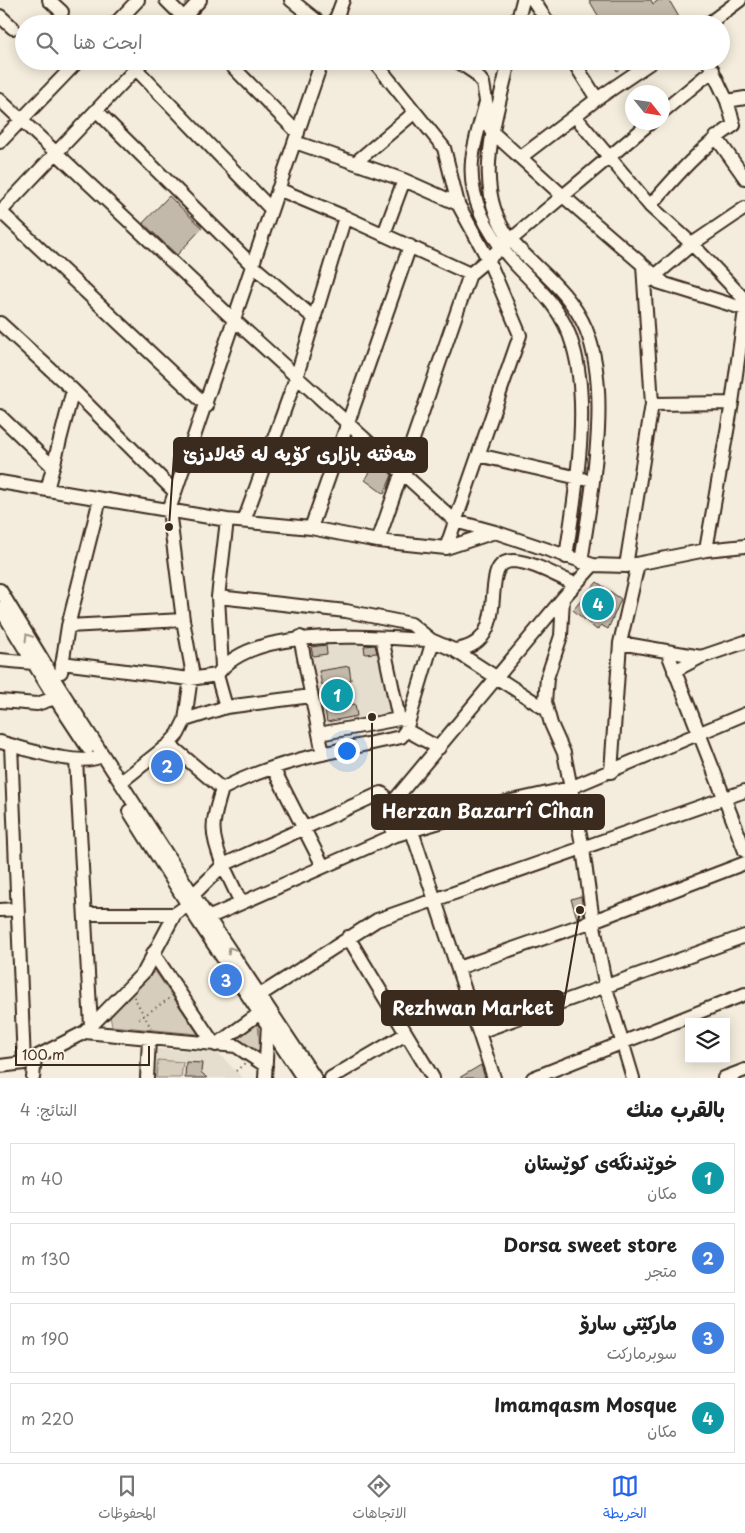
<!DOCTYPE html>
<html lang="ar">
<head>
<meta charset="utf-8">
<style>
	body { margin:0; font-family:"Playpen Sans","Playpen Sans Arabic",sans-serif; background:#f2f2f2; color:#222; direction:rtl }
	.controls { position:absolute; right:15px; bottom:15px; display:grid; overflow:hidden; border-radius:0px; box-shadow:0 2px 12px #0003 }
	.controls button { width:45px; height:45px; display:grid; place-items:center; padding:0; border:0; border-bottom:1px solid #e0e0e0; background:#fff; color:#222; font:25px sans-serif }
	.compass { position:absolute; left:625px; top:85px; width:45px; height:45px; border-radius:50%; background:#fff; box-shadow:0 2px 12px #0003; rotate:120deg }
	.scale { position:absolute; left:15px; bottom:12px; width:135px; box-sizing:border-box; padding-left:5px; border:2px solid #3b2a1e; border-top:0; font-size:14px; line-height:18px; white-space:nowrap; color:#3b2a1e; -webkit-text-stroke:4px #fcf5e5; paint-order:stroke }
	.you { position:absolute; left:346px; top:750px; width:18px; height:18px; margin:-12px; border:4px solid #fff; border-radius:50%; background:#1a73e8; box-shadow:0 0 0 8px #1a73e833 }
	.badge { display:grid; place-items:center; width:32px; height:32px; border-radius:50%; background:#2563eb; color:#fff; font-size:16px; font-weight:700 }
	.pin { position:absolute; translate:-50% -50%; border:2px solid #fff; box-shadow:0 1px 5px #0006 }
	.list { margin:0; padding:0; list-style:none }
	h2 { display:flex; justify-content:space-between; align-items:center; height:65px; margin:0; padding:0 20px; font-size:21px }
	h2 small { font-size:16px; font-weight:400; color:#767676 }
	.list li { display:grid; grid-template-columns:32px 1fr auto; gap:15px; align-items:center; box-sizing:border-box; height:70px; margin:0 10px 10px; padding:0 10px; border:1px solid #e0e0e0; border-radius:0px }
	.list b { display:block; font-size:19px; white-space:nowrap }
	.list p { margin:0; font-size:16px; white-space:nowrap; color:#767676 }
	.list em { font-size:16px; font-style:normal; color:#767676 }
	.icon { flex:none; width:28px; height:28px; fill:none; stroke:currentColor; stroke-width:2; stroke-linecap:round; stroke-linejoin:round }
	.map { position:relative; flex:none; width:745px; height:1078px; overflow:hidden; direction:ltr }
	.search { position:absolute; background:#fff; box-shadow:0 2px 12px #0003; left:15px; right:15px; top:15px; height:55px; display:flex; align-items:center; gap:12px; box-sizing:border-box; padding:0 18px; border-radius:28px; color:#767676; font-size:19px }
	.sheet { height:385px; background:#fff }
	nav { display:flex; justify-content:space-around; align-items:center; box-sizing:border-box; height:70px; border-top:1px solid #e0e0e0; background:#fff; font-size:14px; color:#767676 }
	nav a { display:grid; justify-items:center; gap:2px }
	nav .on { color:#2563eb }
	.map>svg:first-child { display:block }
	.built { fill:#e5ddce }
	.green { fill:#d6cdbd; stroke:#887c6e }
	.building { fill:#c3b9aa; stroke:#3b2a1e }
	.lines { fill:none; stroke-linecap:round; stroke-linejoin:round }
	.minor-casing { stroke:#3b2a1e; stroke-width:16 }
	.path { stroke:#3b2a1e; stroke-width:2; stroke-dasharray:1 4; stroke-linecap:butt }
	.minor { stroke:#fcf5e5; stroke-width:12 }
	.oneway { stroke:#9c9082 }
	.leader { fill:none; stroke:#3b2a1e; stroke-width:2 }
	.callout-dot { fill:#3b2a1e; stroke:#fcf5e5; stroke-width:2 }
	.callout { fill:#3b2a1e; stroke:#3b2a1e; stroke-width:2 }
	.callout-label { font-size:19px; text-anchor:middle; font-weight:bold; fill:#fff }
</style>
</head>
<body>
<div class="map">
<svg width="745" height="1078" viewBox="0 0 745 1078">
	<rect width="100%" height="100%" fill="#f4eddd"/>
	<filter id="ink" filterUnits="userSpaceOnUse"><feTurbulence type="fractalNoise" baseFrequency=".02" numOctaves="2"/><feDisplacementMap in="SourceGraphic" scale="10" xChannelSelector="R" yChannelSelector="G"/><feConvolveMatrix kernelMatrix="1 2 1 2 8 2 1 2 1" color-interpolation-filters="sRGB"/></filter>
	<g filter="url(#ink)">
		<path class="built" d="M334,642L378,644L390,715L324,727L310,646Z
			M156,1049L217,1052L243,1078H154Z"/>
		<path class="green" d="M155,971L198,1034L112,1026L110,1016Z
			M258,1023L260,1052L237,1039Z
			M158,1060L183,1062L181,1078H156Z"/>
		<path class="building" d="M589,0H651L653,4L659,0H669L683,24H603Z
			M612,61H633L617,71Z
			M169,196L202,228L177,255L143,223Z
			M377,461L392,475L384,494L365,480Z
			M597,582L621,599L608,629L601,625L597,630L573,610Z
			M326,645L327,654L313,656L311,647Z
			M375,645L377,653L365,654L364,646Z
			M349,666L351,680L344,681L348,705L355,704L357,716L327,722L325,709L331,708L327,684L322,685L319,671Z
			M169,754L181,765L165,782L152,770Z
			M581,896L584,916L577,918L571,899Z
			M186,1062L202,1063L201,1072L207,1078H185Z
			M481,1065L485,1078H459Z"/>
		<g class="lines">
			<defs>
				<path id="minor" d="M49,0L62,12
					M166,0L190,24
					M291,0L321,24
					M533,0L549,24
					M0,16L13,28
					M115,24L138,0
					M178,24L200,0
					M334,24L343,0
					M517,24L523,0
					M708,24L740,0
					M227,61L298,133
					M374,61L444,148L458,204L488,259L520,335L446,548
					M457,61L475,73L483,83L491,131L563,196L665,284
					M509,61C495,124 466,199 521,251C546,276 572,296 586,329C612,393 591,496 581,562
					M573,61L597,99
					M136,69L271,209
					M0,100L234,320L455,521L495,532
					M727,101L745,98
					M486,102C481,121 474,141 472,161C468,203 492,240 520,269C543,292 564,313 573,346C591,407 575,494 566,557
					M97,111L252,265L315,319
					M662,112L713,70
					M575,116L650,206L692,244L745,300
					M716,137L745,178
					M0,142L78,61
					M295,142L404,180L458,204
					M521,157L597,99L653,61
					M356,162L415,112
					M278,189L345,217L470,274
					M650,206C676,176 701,147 734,125L727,101L708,61
					M0,211L207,406
					M0,212L143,61
					M384,234L404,180
					M649,281L692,244L745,208
					M658,282L745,309
					M0,323L73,390L175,492
					M652,404L732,403
					M0,416L52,466
					M478,455L583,479
					M0,482L227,520L311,528L378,541L446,548L495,532L593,565L626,566L706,550L745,546
					M47,490L73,390
					M244,521L297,375L345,217
					M311,528L410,246
					M378,541L470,274L651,122
					M706,550L732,403L745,310
					M593,565L563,598L561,636L547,678L545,702L551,724L564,753L583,849L593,921L606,988L633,1078
					M626,566L652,404L643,265
					M0,590L59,687L193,895L315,1078
					M218,597L346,611L411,624L431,640
					M0,608L55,698L88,748
					M68,626L183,620
					M300,637L323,754
					M382,638L399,719
					M620,643L701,657
					M454,650C517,644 474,561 513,561C534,562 556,576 575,584
					M667,651L745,851
					M0,660L33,663
					M62,663L190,679L217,675C251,624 376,638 431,640
					M222,667L218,597L227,520
					M674,671L701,657L745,642
					M61,672L68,626L100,499
					M217,675L226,707
					M0,701L37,704L55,698
					M185,720L226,707L311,696
					M406,730L439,748
					M319,734L399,719L409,720
					M0,742C23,748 83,769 103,755
					M169,744L222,789
					M11,745L24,1063
					M76,760L91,1026L85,1032
					M273,768L323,866
					M611,772L620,643L638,564
					M121,782L169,744L178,734L185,720L192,670L183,620L169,510L322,61
					M387,809L563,598
					M129,811L198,921L303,1078
					M412,831L494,1078
					M193,895L223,865C209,830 212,823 222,789C277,760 341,750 401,737L406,730L431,647V640L454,650L547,710
					M241,903L223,865L381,793L384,795L393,836
					M0,910L17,909
					M86,914H175
					M210,917L393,836L507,802L570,788L745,714
					M348,937L433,1078
					M153,953L214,1044
					M458,968L593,921L745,863
					M260,995L377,920L745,791
					M91,1026L144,972L175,914L188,905
					M479,1032L745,936
					M216,1045L267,1008
					M0,1066L24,1063L85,1032L236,1046L266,1066
					M33,1078L35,1057
					M147,1078L149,1039
					M265,1078L268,1024
					M331,1078L406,1034
					M533,1078L745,994
					M724,1078L745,1070"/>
			</defs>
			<use href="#minor" class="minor-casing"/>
			<path class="path" d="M134,997L151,1028
				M139,1019L170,998
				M236,1071L245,1063"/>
			<use href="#minor" class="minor"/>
		</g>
		<defs><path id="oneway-chevron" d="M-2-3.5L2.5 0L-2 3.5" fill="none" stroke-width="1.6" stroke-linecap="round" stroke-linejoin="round" transform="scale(1.25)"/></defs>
		<g class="oneway">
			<use href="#oneway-chevron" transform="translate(28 637) rotate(-121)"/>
			<use href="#oneway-chevron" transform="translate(231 950) rotate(-123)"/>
		</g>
	</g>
	<path class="leader" d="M169 527L174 455M372 717L372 812M580 910L563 1008"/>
	<g class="callout-dot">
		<circle cx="169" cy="527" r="5"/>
		<circle cx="372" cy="717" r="5"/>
		<circle cx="580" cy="910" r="5"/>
	</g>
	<g class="callout">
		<rect x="174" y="438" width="253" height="34" rx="5"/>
		<rect x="372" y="795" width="232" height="34" rx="5"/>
		<rect x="382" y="991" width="181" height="34" rx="5"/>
	</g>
	<g class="callout-label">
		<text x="300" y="461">هەفتە بازاری کۆیە لە قەلادزێ</text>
		<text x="488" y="818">Herzan Bazarrî Cîhan</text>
		<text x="473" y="1015">Rezhwan Market</text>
	</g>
</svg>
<div class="controls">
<button><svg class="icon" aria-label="layers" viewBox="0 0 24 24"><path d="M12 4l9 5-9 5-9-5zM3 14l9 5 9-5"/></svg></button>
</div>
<svg class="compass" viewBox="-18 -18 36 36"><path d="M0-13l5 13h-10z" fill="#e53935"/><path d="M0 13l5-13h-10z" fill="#767676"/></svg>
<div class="scale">100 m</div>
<div class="you"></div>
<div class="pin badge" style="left:337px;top:695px;background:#0f9aa8">1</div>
<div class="pin badge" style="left:167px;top:766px;background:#3f7fe0">2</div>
<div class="pin badge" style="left:226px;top:980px;background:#3f7fe0">3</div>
<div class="pin badge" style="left:598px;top:604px;background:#0f9aa8">4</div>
<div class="search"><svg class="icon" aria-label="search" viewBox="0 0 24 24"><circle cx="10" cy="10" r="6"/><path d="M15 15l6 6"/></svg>ابحث هنا</div>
</div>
<section class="sheet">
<h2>بالقرب منك<small>النتائج: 4</small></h2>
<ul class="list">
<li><span class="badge" style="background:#0f9aa8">1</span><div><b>خوێندنگەی کوێستان</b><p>مكان</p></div><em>40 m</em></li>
<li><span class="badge" style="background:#3f7fe0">2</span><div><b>Dorsa sweet store</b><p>متجر</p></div><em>130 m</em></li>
<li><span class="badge" style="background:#3f7fe0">3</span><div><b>مارکێتی سارۆ</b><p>سوبرماركت</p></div><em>190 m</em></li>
<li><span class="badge" style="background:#0f9aa8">4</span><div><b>Imamqasm Mosque</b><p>مكان</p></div><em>220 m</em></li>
</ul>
</section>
<nav>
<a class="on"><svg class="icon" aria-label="map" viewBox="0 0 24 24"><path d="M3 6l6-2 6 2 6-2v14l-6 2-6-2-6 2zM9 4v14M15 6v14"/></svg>الخريطة</a>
<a><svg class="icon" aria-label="directions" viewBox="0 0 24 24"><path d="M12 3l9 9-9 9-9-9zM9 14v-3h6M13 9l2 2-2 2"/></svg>الاتجاهات</a>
<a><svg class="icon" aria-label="saved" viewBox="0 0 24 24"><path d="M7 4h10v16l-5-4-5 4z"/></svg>المحفوظات</a>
</nav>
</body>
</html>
